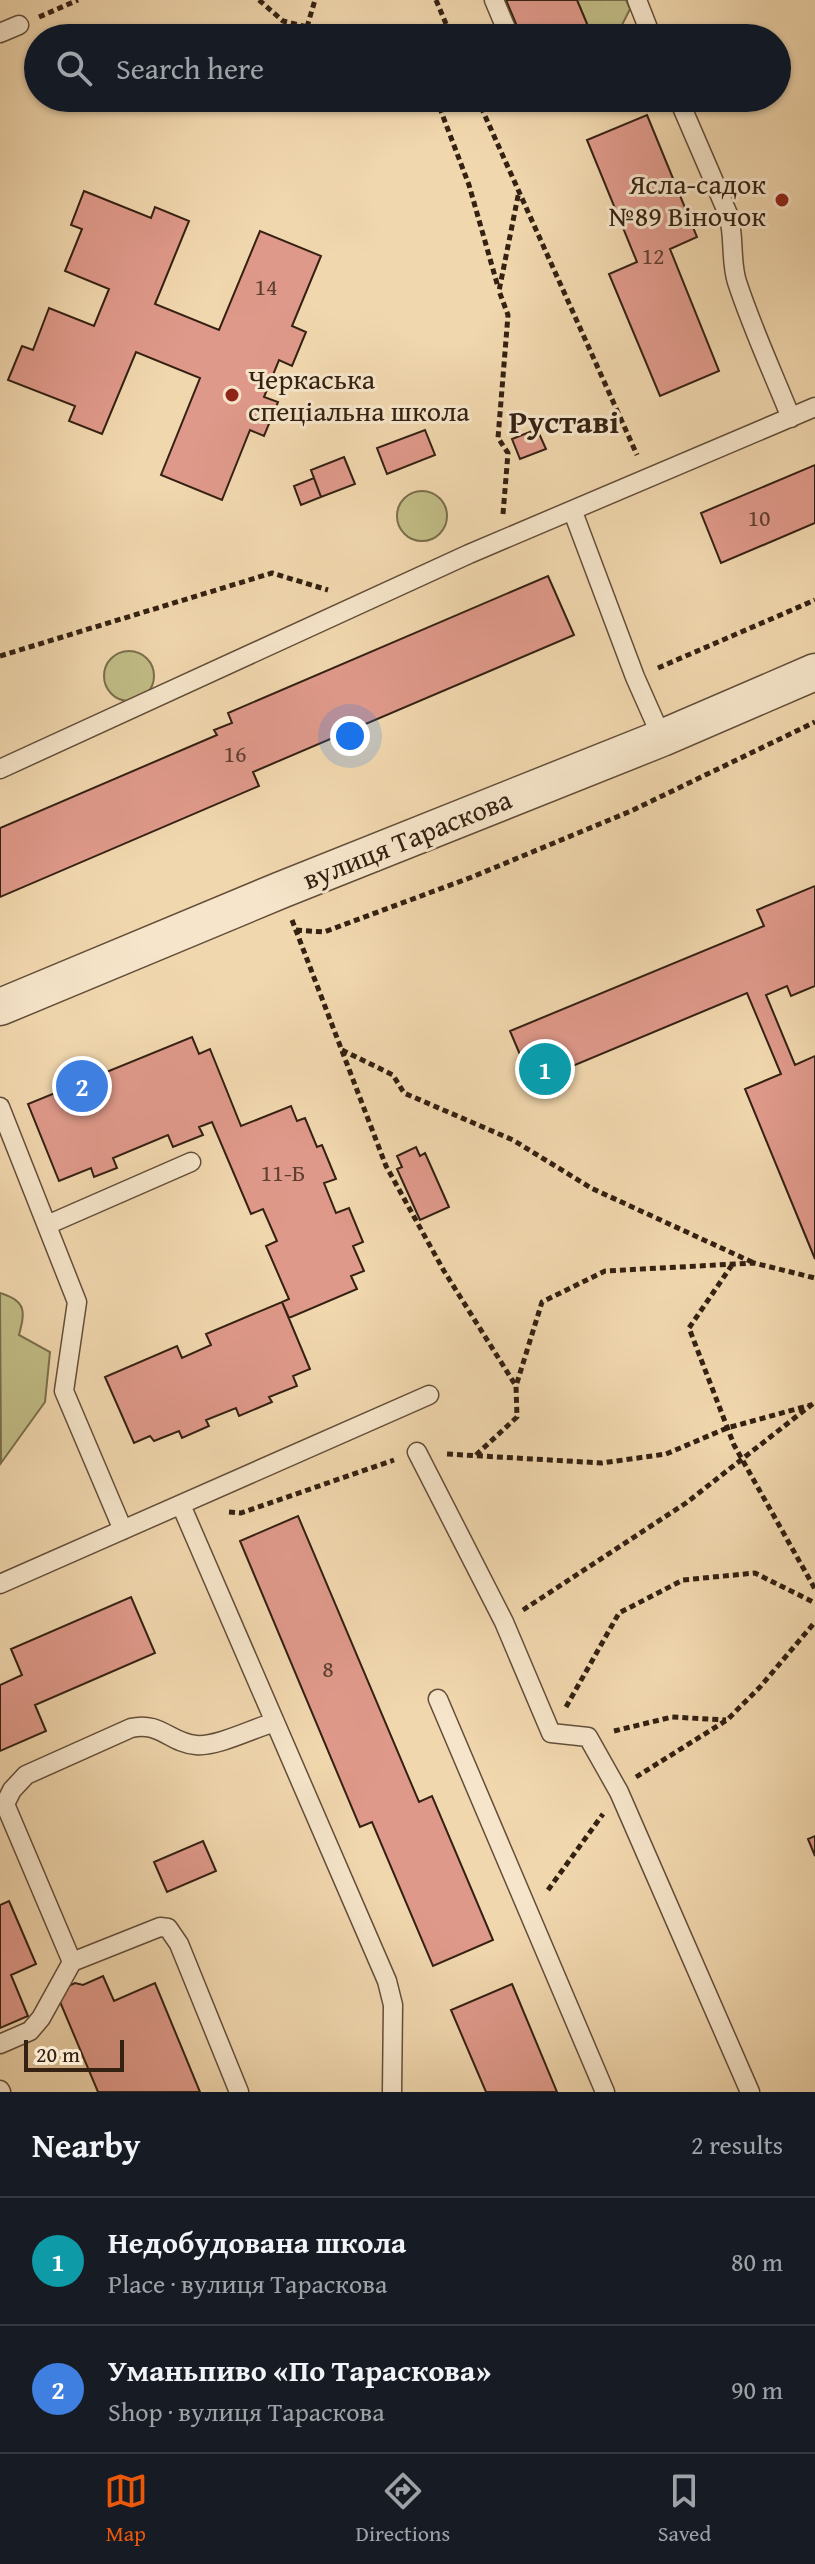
<!DOCTYPE html>
<html lang="en">
<head>
<meta charset="utf-8">
<style>
	body { margin:0; font-family:"Gentium Book Plus",serif; background:#20242c; color:#f1f3f6 }
	.scale { position:absolute; left:24px; bottom:20px; width:100px; box-sizing:border-box; padding-left:8px; border:4px solid #342112; border-top:0; font-size:22px; line-height:28px; white-space:nowrap; color:#342112; -webkit-text-stroke:6px #f6e5ca; paint-order:stroke }
	.you { position:absolute; left:350px; top:736px; width:28px; height:28px; margin:-20px; border:6px solid #fff; border-radius:50%; background:#1a73e8; box-shadow:0 0 0 12px #1a73e833 }
	.badge { display:grid; place-items:center; width:52px; height:52px; border-radius:50%; background:#ea580c; color:#fff; font-size:26px; font-weight:700 }
	.pin { position:absolute; translate:-50% -50%; border:4px solid #fff; box-shadow:0 2px 8px #0006 }
	.list { margin:0; padding:0; list-style:none }
	h2 { display:flex; justify-content:space-between; align-items:center; height:104px; margin:0; padding:0 32px; font-size:34px }
	h2 small { font-size:26px; font-weight:400; color:#9ea1a6 }
	.list li { display:grid; grid-template-columns:52px 1fr auto; gap:24px; align-items:center; box-sizing:border-box; height:128px; padding:0 32px; border-top:2px solid #363941 }
	.list b { display:block; font-size:30px; white-space:nowrap }
	.list p { margin:0; font-size:26px; white-space:nowrap; color:#9ea1a6 }
	.list em { font-size:26px; font-style:normal; color:#9ea1a6 }
	.icon { flex:none; width:44px; height:44px; fill:none; stroke:currentColor; stroke-width:2; stroke-linecap:round; stroke-linejoin:round }
	.map { position:relative; flex:none; width:815px; height:2092px; overflow:hidden }
	.search { position:absolute; background:#171b24; box-shadow:0 2px 6px #0004; left:24px; right:24px; top:24px; height:88px; display:flex; align-items:center; gap:20px; box-sizing:border-box; padding:0 28px; border-radius:44px; color:#9ea1a6; font-size:30px }
	.sheet { height:360px; background:#171b24 }
	nav { display:flex; justify-content:space-around; align-items:center; box-sizing:border-box; height:112px; border-top:2px solid #363941; background:#171b24; font-size:22px; color:#9ea1a6 }
	nav a { display:grid; justify-items:center; gap:4px }
	nav .on { color:#ea580c }
	.map>svg:first-child { display:block }
	.green { fill:#c1bc85; stroke:#7a6e4c; stroke-width:2 }
	.building { fill:#df998a; stroke:#342112; stroke-width:2 }
	.lines { fill:none; stroke-linecap:round; stroke-linejoin:round }
	.lane-casing { stroke:#634e39; stroke-width:21 }
	.street-casing { stroke:#634e39; stroke-width:39 }
	.path { stroke:#342112; stroke-width:5; stroke-dasharray:6 4; stroke-linecap:butt }
	.lane { stroke:#f6e5ca; stroke-width:18 }
	.street { stroke:#f6e5ca; stroke-width:36 }
	.poi-dot { fill:#8f2418; stroke:#f6e5ca; stroke-width:3 }
	.labels { text-anchor:middle; stroke-width:6; stroke-linejoin:round; paint-order:stroke }
	.number-label { font-size:24px; fill:#5f3f30 }
	.poi-label { font-size:28px; fill:#342112; stroke:#f6e5ca; text-anchor:end }
	.street-label { font-size:28px; fill:#342112; stroke:#f6e5ca }
	.quarter-label { font-size:32px; font-weight:bold; fill:#342112; stroke:#f6e5ca }
</style>
</head>
<body>
<div class="map">
<svg width="815" height="2092" viewBox="0 0 815 2092">
	<rect width="100%" height="100%" fill="#f1d7ae"/>
	<filter id="stains"><feTurbulence type="fractalNoise" baseFrequency=".0025" numOctaves="4"/><feColorMatrix values="0 0 0 0 .2 0 0 0 0 .09 0 0 0 0 .02 0 0 0 .5 -.17"/></filter>
	<radialGradient id="worn" r=".72"><stop offset=".6" stop-color="#630" stop-opacity="0"/><stop offset="1" stop-color="#630" stop-opacity=".3"/></radialGradient>
	<path class="green" d="M577,0H626L630,9L620,29L593,38Z
		M397 516a25 25 0 1 1 50 0a25 25 0 1 1-50 0Z
		M104 676a25 25 0 1 1 50 0a25 25 0 1 1-50 0Z
		M0,1293C27,1301 25,1312 19,1335L50,1352L45,1402L1,1463Z"/>
	<path class="building" d="M506,0H577L593,38H522Z
		M647,115L697,237L670,249L719,371L660,396L609,274L637,262L587,140Z
		M84,191L151,218L155,207L189,221L155,304L219,330L260,231L321,256L292,326L306,332L292,366L279,360L264,397L278,402L264,436L250,430L222,500L161,475L200,378L136,352L102,434L69,421L75,406L8,380L22,346L33,350L49,308L94,326L109,289L65,271L82,229L71,225Z
		M537,429L546,449L520,459L512,439Z
		M425,430L435,455L387,474L377,448Z
		M344,457L355,484L321,497L311,470Z
		M815,465V523L721,563L701,513Z
		M314,478L321,497L301,505L294,486Z
		M548,576L574,635L253,772L259,786L0,897V828L217,735L214,730L232,723L228,713Z
		M815,886V986L791,996L787,986L766,995L795,1065L815,1056V1259L745,1089L781,1074L747,993L532,1083L510,1031L764,926L757,910Z
		M192,1037L199,1054L210,1049L241,1126L291,1106L297,1121L305,1118L317,1147L322,1145L336,1179L324,1183L336,1213L349,1208L363,1242L353,1246L364,1271L351,1276L357,1289L289,1318L282,1302L289,1299L266,1246L277,1241L263,1209L251,1214L212,1122L199,1127L203,1135L173,1147L168,1135L113,1158L117,1168L94,1177L91,1168L59,1181L28,1104Z
		M416,1147L420,1156L425,1153L449,1207L420,1220L397,1169L402,1167L397,1156Z
		M282,1302L310,1369L293,1376L297,1386L269,1397L272,1402L239,1416L236,1408L206,1420L209,1426L182,1438L179,1431L154,1441L150,1436L134,1443L105,1377L177,1346L182,1358L211,1345L206,1334Z
		M298,1516L419,1802L432,1796L493,1940L433,1966L372,1822L360,1827L240,1541Z
		M131,1597L155,1653L35,1705L46,1731L0,1751V1685L22,1675L11,1649Z
		M815,1836V1856L808,1839Z
		M203,1841L216,1871L167,1892L154,1862Z
		M9,1901L36,1964L11,1975L28,2016L0,2028V1905Z
		M103,1976L114,2001L155,1983L200,2092H98L58,1997L62,1989L75,1983L83,1985Z
		M512,1984L557,2092H486L451,2010Z"/>
	<g class="lines">
		<defs>
			<path id="lane" d="M494,0L510,38
				M637,0L652,38
				M0,33L19,25
				M678,98L728,214C735,236 730,260 737,282C752,328 773,373 791,418
				M573,512L635,677L662,738
				M0,769L469,554L815,407
				M0,1107L77,1302L64,1391L123,1530
				M47,1225L191,1162
				M417,1452L504,1622L551,1733L588,1737L619,1792L750,2092
				M181,1505L387,1981L393,2005L392,2092
				M0,1584L429,1395
				M438,1699L605,2092
				M5,1804L12,1790L26,1775L131,1728C160,1721 170,1743 196,1745C217,1747 254,1728 275,1722
				M0,1806L5,1804L72,1962
				M0,2044L30,2031L41,2018L72,1962L160,1927L168,1928L179,1944L239,2092
				M0,2090L1,2092"/>
			<path id="street" d="M0,1007L281,890L662,738L815,672"/>
		</defs>
		<use href="#lane" class="lane-casing"/>
		<use href="#street" class="street-casing"/>
		<path class="path" d="M259,0L283,21L352,38
			M436,0L452,38
			M39,17L78,0
			M307,27L315,0
			M436,98L469,185L498,287
			M477,98L637,455
			M503,514L508,453L498,438L508,315L499,291L519,191
			M0,656L272,573L328,590
			M658,668L815,600
			M292,920L386,1166L444,1271L516,1386
			M296,930L324,932L472,877L631,811L815,722
			M342,1050L393,1075L404,1093L513,1140L591,1188L754,1263
			M732,1265L689,1328L734,1445L815,1589
			M447,1454L602,1463L666,1454L727,1428L811,1405
			M476,1455L517,1417L516,1386L542,1302L605,1271L754,1263L815,1278
			M229,1512L241,1513L394,1460
			M523,1610L686,1503L815,1402
			M566,1707L619,1613L683,1580L755,1573L815,1603
			M614,1731L672,1717L726,1720
			M636,1777L727,1720L760,1687L815,1622
			M548,1890L603,1814"/>
		<use href="#lane" class="lane"/>
		<use href="#street" class="street"/>
	</g>
	<g class="poi-dot">
		<circle cx="782" cy="200" r="8"/>
		<circle cx="232" cy="395" r="8"/>
	</g>
	<g class="labels">
		<g class="number-label">
			<text x="653" y="264">12</text>
			<text x="266" y="295">14</text>
			<text x="759" y="526">10</text>
			<text x="235" y="762">16</text>
			<text x="283" y="1181">11-Б</text>
			<text x="328" y="1677">8</text>
		</g>
		<g class="poi-label">
			<text x="766" y="194">Ясла-садок<tspan x="766" dy="32">№89 Віночок</tspan></text>
			<text x="248" y="389" text-anchor="start">Черкаська<tspan x="248" dy="32">спеціальна школа</tspan></text>
		</g>
		<g class="street-label">
			<text transform="translate(407 839) rotate(-22)" y="10">вулиця Тараскова</text>
		</g>
		<g class="quarter-label">
			<text x="564" y="433">Руставі</text>
		</g>
	</g>
	<rect width="100%" height="100%" filter="url(#stains)"/>
	<rect width="100%" height="100%" fill="url(#worn)"/>
</svg>
<div class="scale">20 m</div>
<div class="you"></div>
<div class="pin badge" style="left:545px;top:1069px;background:#0f9aa8">1</div>
<div class="pin badge" style="left:82px;top:1086px;background:#3f7fe0">2</div>
<div class="search"><svg class="icon" aria-label="search" viewBox="0 0 24 24"><circle cx="10" cy="10" r="6"/><path d="M15 15l6 6"/></svg>Search here</div>
</div>
<section class="sheet">
<h2>Nearby<small>2 results</small></h2>
<ul class="list">
<li><span class="badge" style="background:#0f9aa8">1</span><div><b>Недобудована школа</b><p>Place · вулиця Тараскова</p></div><em>80 m</em></li>
<li><span class="badge" style="background:#3f7fe0">2</span><div><b>Уманьпиво «По Тараскова»</b><p>Shop · вулиця Тараскова</p></div><em>90 m</em></li>
</ul>
</section>
<nav>
<a class="on"><svg class="icon" aria-label="map" viewBox="0 0 24 24"><path d="M3 6l6-2 6 2 6-2v14l-6 2-6-2-6 2zM9 4v14M15 6v14"/></svg>Map</a>
<a><svg class="icon" aria-label="directions" viewBox="0 0 24 24"><path d="M12 3l9 9-9 9-9-9zM9 14v-3h6M13 9l2 2-2 2"/></svg>Directions</a>
<a><svg class="icon" aria-label="saved" viewBox="0 0 24 24"><path d="M7 4h10v16l-5-4-5 4z"/></svg>Saved</a>
</nav>
</body>
</html>
